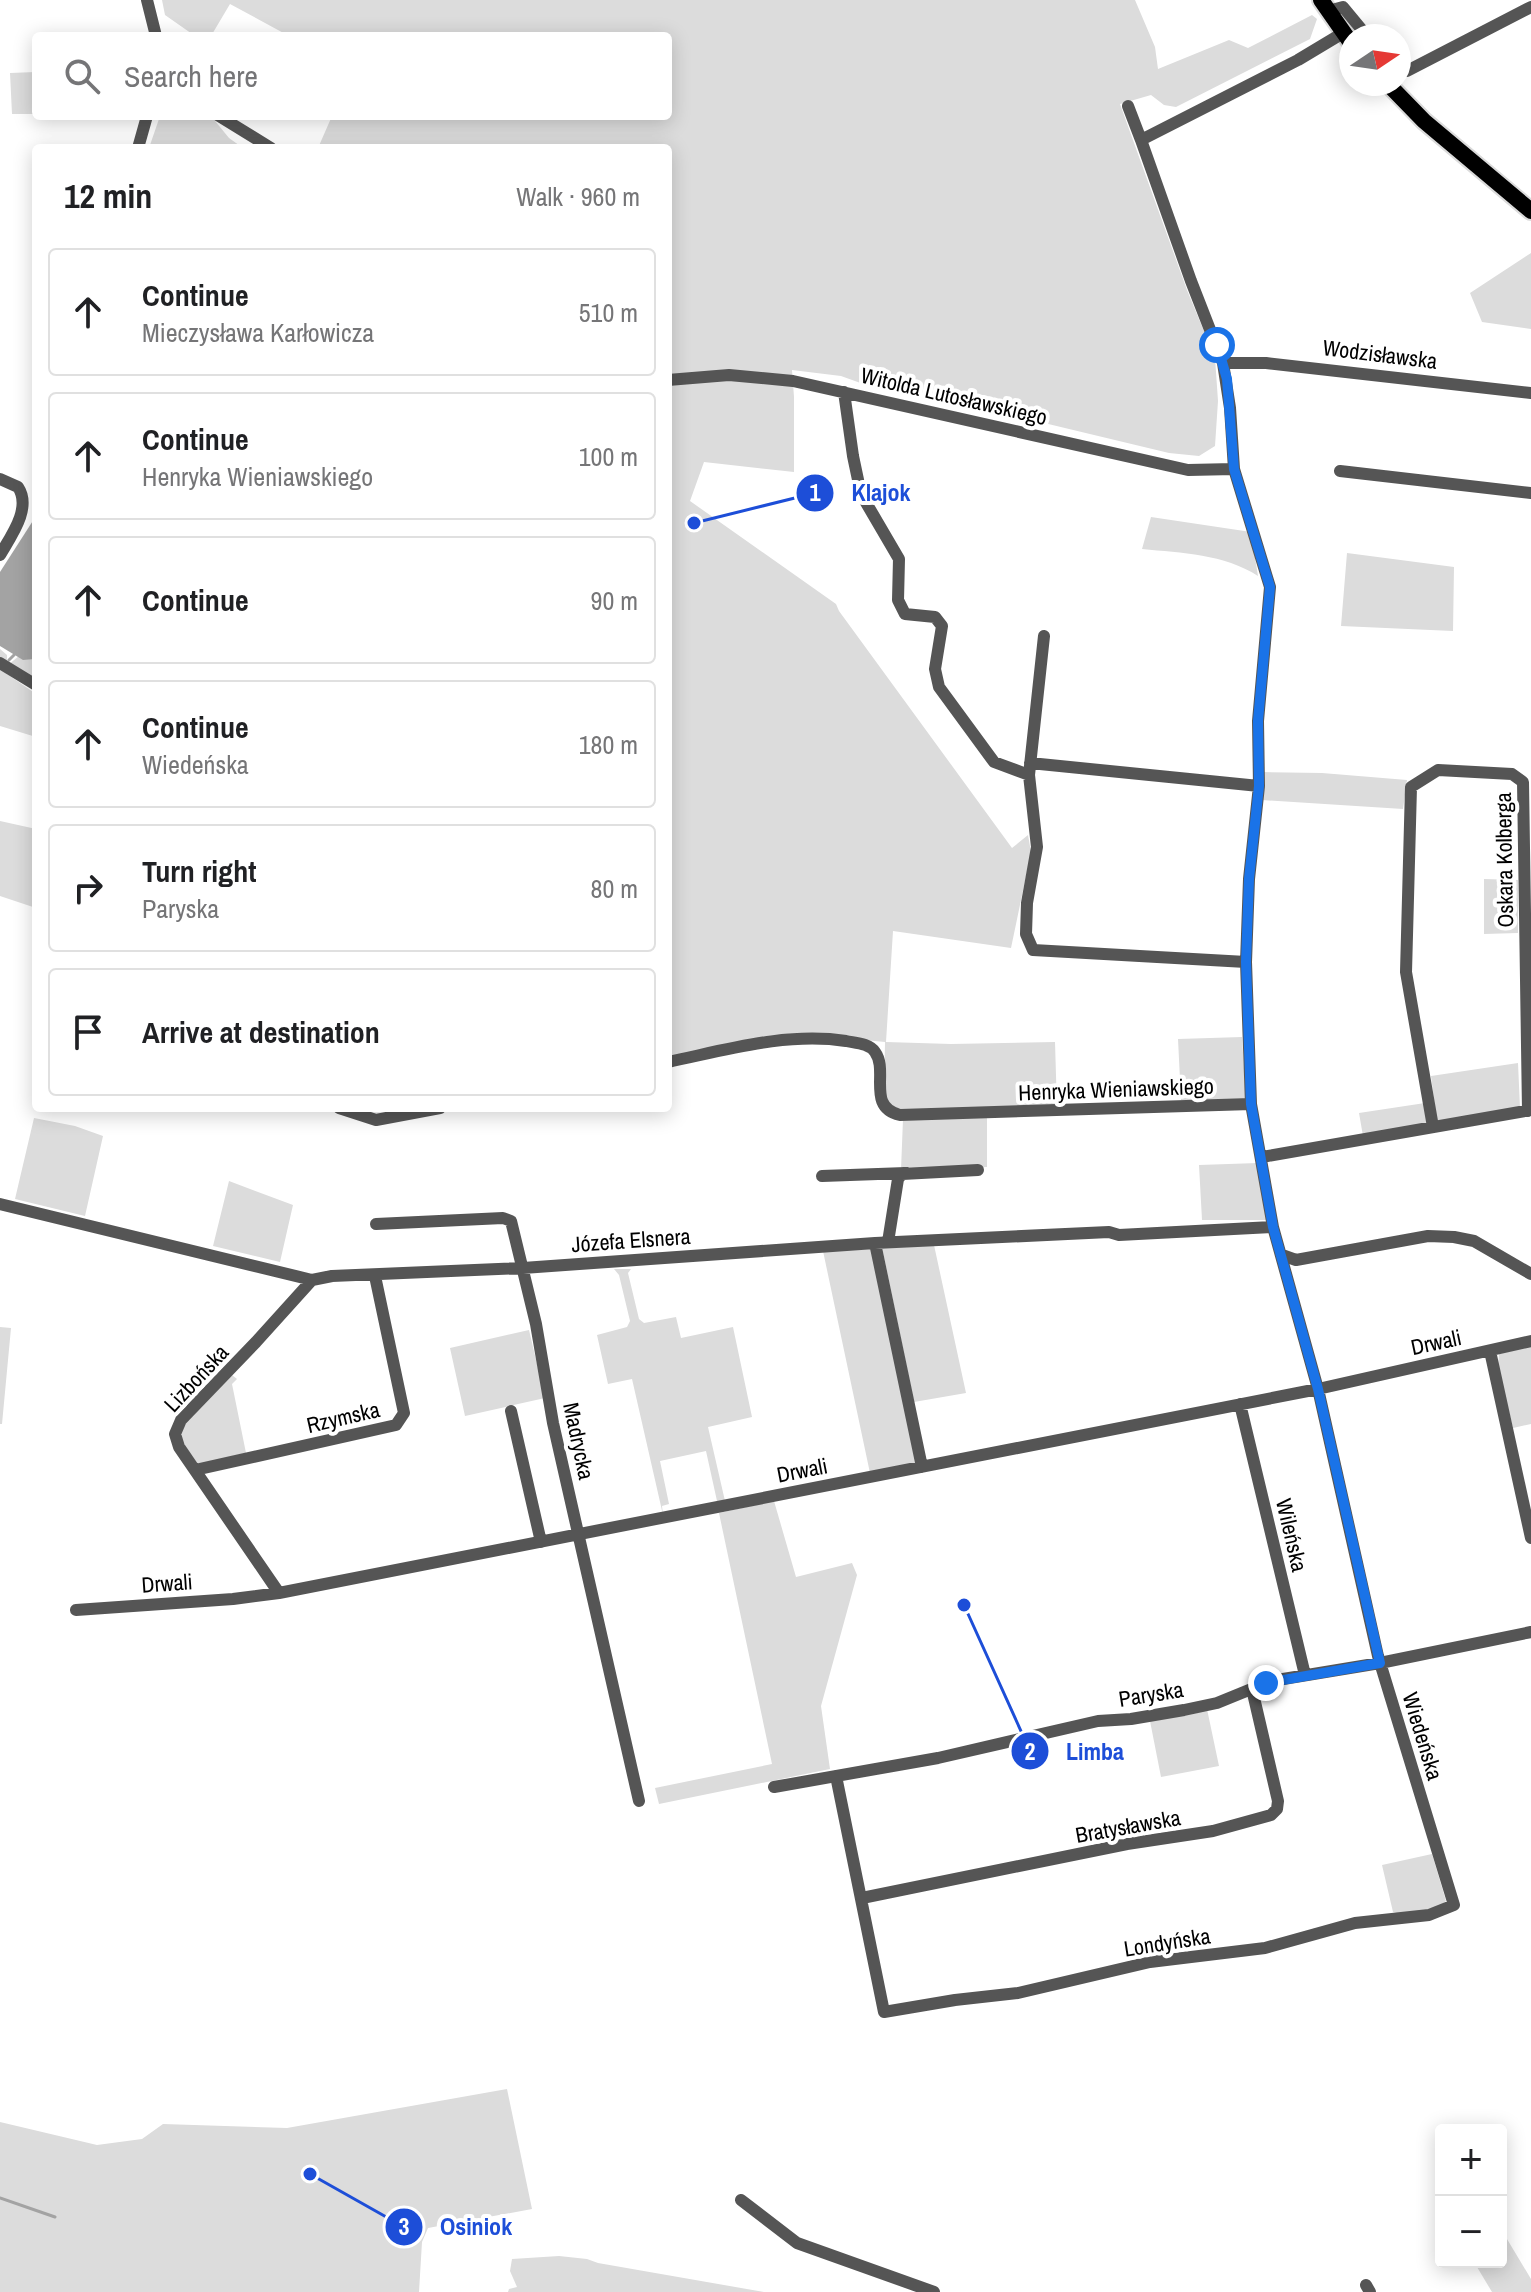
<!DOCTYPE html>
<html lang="en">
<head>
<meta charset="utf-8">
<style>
	body { margin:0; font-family:"Archivo Narrow",sans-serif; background:#f6f6f6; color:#202124 }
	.controls { position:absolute; right:24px; bottom:24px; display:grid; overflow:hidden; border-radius:8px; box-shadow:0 4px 20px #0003 }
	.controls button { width:72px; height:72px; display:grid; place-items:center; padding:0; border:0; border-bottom:2px solid #e0e0e0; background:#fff; color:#202124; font:40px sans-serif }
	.compass { position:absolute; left:1339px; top:24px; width:72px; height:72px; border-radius:50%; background:#fff; box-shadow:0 4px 20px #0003; rotate:77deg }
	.stop { position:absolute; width:24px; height:24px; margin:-18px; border:6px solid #1a73e8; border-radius:50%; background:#fff }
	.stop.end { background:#1a73e8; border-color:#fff; box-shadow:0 2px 8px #0008 }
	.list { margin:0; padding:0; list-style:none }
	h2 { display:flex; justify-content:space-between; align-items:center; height:104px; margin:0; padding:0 32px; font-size:34px }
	h2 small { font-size:26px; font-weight:400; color:#757577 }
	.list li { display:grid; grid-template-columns:52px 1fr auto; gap:24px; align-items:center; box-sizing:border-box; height:128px; margin:0 16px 16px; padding:0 16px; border:2px solid #e0e0e0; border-radius:8px }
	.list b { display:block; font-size:30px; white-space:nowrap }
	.list p { margin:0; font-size:26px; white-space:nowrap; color:#757577 }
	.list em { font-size:26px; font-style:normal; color:#757577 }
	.icon { flex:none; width:44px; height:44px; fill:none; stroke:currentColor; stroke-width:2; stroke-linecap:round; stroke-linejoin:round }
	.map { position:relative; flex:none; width:1531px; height:2292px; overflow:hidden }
	.search { position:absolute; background:#fff; box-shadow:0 4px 20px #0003; left:32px; top:32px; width:640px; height:88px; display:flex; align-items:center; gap:20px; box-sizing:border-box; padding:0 28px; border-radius:8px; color:#757577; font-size:30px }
	.panel { position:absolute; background:#fff; box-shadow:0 4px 20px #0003; left:32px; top:144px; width:640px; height:968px; border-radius:8px }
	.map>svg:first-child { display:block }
	.green { fill:#dcdcdc }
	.water { fill:#a3a3a3 }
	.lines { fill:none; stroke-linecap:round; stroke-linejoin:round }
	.stream { stroke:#a3a3a3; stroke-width:3 }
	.major-casing { stroke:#dbdbdb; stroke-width:20 }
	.minor { stroke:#555; stroke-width:12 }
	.major { stroke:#000; stroke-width:16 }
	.route { stroke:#1a73e8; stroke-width:10 }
	.labels { text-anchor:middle; stroke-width:8; stroke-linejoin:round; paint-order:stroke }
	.street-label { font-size:22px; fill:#000; stroke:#fff }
	.leader { fill:none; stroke:#1d4ed8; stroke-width:3 }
	.callout-dot { fill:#1d4ed8; stroke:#fff; stroke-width:3 }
	.mark-label { font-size:24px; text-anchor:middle; font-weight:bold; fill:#fff }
	.callout-label { font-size:24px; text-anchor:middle; font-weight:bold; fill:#1d4ed8; stroke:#fff; stroke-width:8; stroke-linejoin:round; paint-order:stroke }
</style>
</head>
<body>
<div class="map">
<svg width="1531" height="2292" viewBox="0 0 1531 2292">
	<rect width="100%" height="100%" fill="#fff"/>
	<path class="green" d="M162,0H1135L1155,47L1158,69L1229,40L1248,48L1312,15L1317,19L1310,39L1176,107L1164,105L1151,95L1120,104L1187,290L1215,358L1218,401L1215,446L1199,456L1169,453L920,393L880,390L841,376L792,370L794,397V472L704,462L690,501L836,604L839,611L1012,848L1028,835L1031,852L1011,948L893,931L886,1042L951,1044L1055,1042L1057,1109H901L891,1106L884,1100L885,1042L793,1033L668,1057V148H318L332,116H668V36H289L230,4L211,36H195L165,15Z
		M36,72V114H12L10,73Z
		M160,116H211L229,138L243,148H149Z
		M1531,253V329L1482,322L1470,293Z
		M1151,517L1251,532L1258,576C1224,554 1182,553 1142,549Z
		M1347,553L1454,567L1453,631L1341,626Z
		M36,642V679L8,665Z
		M0,649L7,655V674L36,694V737L0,726Z
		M1262,772L1322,773L1407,780L1403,809L1262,800Z
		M0,821L36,829V908L0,896Z
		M1484,879L1518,880V933L1484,934Z
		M1242,1037L1246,1101L1181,1100L1178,1039Z
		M1518,1063L1520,1108L1437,1123L1431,1076Z
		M1425,1103L1428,1124L1363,1136L1359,1113Z
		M987,1117V1167L901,1170L903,1119Z
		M34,1118L75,1126L103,1136L85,1216L15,1199Z
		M1258,1163L1270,1220H1202L1199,1165Z
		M229,1181L293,1205L280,1262L213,1246Z
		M934,1245L966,1393L914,1402L882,1247Z
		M872,1249L918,1463L870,1473L823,1251Z
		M614,1269H631L628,1273L639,1319L644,1323L676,1317L681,1338L733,1327L752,1417L708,1427L725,1501H717L706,1451L660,1461L669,1504L662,1506L663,1515L632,1379L608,1384L597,1335L627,1327L630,1321L619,1275Z
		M0,1327L11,1328L2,1424H0Z
		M529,1330L545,1398L465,1416L450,1348Z
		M1531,1346V1424L1513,1428L1498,1367L1499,1354Z
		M232,1375L237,1379L232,1384L246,1453L198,1464L181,1441V1429Z
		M774,1501L796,1577L852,1563L857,1575L821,1706L830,1769L659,1804L655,1788L772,1764L719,1513Z
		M1207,1709L1219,1766L1161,1777L1150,1721Z
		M1432,1854L1446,1901C1435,1913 1413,1911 1397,1913L1393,1912L1382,1865Z
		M507,2089L532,2209L428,2228L422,2242L419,2292H0V2122L97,2145L142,2139L163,2124L287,2128Z
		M1501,2229L1531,2279V2292H1492L1474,2262H1501Z
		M559,2256L587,2259L598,2263L764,2292H508L509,2289L517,2287L510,2271L512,2259Z"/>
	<path class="water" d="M36,516V656L34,659L23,660L0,646V572Z"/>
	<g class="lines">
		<path class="stream" d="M9,660L14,655
			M0,2198L55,2217"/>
		<defs>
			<path id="major" d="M1321,0L1351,43
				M1388,84L1424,121L1531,211"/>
		</defs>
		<use href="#major" class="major-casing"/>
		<path class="minor" d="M147,0L156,36
			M1328,11L1343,7L1367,36
			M1399,69L1407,71L1531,7
			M1128,106L1141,140
			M219,116L271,148
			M138,148L147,116
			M1223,363H1266L1531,393
			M668,380L729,375L793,381L1188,470L1234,469
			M844,392L853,456L861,494L899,559L898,600L905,614L935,617L942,626L935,669L939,687L994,762L1029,775
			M1340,471L1531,493
			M0,479L18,487C32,508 11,536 0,555
			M1044,636L1029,775L1037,847L1027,903L1026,934L1033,950L1246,962
			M0,663L36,685
			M1030,763L1259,786
			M668,1062C726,1050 786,1032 846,1041C855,1043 869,1043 875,1052C889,1071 866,1107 900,1115L1251,1104
			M339,1108L376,1120L440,1108
			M1433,1127L1406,972L1411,787L1438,770L1512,774L1523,782L1528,1111
			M1262,1157L1531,1110
			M822,1176L906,1173
			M0,1204L312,1280L332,1276L523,1268L875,1243L1109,1232L1119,1235L1273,1227
			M376,1224L503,1218L511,1221L536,1324L553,1423L639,1801
			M888,1242L898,1179L902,1174L978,1170
			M875,1243L922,1467
			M1282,1255L1296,1260L1428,1236L1454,1237L1474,1241L1531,1274
			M1490,1351L1531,1538
			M1240,1404L1305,1675
			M511,1411L541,1542
			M195,1470L396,1425L404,1413L375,1276
			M279,1593L179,1447L175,1434L181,1420L256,1342L312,1280
			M76,1610L233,1599L279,1593L1318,1389L1531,1341
			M836,1776L884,2012L955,2000L1018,1993L1150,1962L1265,1948L1355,1923L1429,1915L1454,1905L1378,1656L1318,1389L1273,1227L1251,1104L1246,962L1249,879L1259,786L1258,721L1270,587L1234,469L1230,408L1223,363L1191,281L1141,140L1298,60L1343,33
			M774,1787L938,1758L1098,1721L1131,1719L1184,1710L1217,1703L1271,1681L1380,1663L1531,1632
			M862,1898L1127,1844L1213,1831L1271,1815L1277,1809L1278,1801L1252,1689
			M741,2200L797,2243L934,2292
			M1366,2285L1370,2292"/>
		<use href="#major" class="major"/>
	</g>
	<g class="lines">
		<path class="route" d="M1217,345L1227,379L1234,469L1270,587L1258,721L1259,786L1249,879L1246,962L1251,1104L1273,1227L1318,1389L1380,1663L1266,1683"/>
	</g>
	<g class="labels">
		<g class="street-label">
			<text transform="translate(1380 354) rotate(7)" y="8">Wodzisławska</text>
			<text transform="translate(954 396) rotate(13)" y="8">Witolda Lutosławskiego</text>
			<text transform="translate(1504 860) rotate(-91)" y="8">Oskara Kolberga</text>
			<text transform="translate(1116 1089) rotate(-2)" y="8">Henryka Wieniawskiego</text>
			<text transform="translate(631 1240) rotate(-4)" y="8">Józefa Elsnera</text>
			<text transform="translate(1436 1342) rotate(-12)" y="8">Drwali</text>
			<text transform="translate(196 1378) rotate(-47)" y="8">Lizbońska</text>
			<text transform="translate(343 1417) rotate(-13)" y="8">Rzymska</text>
			<text transform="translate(579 1441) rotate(78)" y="8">Madrycka</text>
			<text transform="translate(802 1470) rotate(-11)" y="8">Drwali</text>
			<text transform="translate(1292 1535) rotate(77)" y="8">Wileńska</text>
			<text transform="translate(167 1583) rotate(-4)" y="8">Drwali</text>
			<text transform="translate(1151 1694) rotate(-9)" y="8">Paryska</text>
			<text transform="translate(1423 1736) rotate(73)" y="8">Wiedeńska</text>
			<text transform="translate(1128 1826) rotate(-10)" y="8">Bratysławska</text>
			<text transform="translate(1167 1942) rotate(-9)" y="8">Londyńska</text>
		</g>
	</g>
	<path class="leader" d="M694 523L815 493M964 1605L1030 1751M310 2174L404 2227"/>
	<g class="callout-dot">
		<circle cx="694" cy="523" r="8"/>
		<circle cx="964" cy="1605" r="8"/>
		<circle cx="310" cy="2174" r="8"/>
		<circle cx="815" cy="493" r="20"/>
		<circle cx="1030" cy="1751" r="20"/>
		<circle cx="404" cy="2227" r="20"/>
	</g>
	<g class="mark-label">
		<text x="815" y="501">1</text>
		<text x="1030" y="1760">2</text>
		<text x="404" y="2235">3</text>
	</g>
	<g class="callout-label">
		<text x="881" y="501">Klajok</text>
		<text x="1095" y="1760">Limba</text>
		<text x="476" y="2235">Osiniok</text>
	</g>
</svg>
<div class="controls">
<button>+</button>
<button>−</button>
</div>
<svg class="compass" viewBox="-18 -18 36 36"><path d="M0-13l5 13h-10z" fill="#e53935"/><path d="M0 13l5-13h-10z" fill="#757577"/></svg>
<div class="stop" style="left:1217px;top:345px"></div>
<div class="stop end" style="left:1266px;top:1683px"></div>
<div class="search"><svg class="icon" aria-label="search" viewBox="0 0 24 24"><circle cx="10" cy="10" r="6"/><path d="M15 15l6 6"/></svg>Search here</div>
<section class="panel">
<h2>12 min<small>Walk · 960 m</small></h2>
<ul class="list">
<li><svg class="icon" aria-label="ahead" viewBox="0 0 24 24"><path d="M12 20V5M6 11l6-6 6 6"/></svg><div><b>Continue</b><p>Mieczysława Karłowicza</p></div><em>510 m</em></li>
<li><svg class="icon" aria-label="ahead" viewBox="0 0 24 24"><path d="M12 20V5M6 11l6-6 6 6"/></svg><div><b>Continue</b><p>Henryka Wieniawskiego</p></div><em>100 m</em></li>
<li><svg class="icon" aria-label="ahead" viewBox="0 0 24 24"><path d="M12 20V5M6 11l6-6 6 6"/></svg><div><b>Continue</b></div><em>90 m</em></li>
<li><svg class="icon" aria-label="ahead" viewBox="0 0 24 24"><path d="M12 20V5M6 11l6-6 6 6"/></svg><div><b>Continue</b><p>Wiedeńska</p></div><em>180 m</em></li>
<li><svg class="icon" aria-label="right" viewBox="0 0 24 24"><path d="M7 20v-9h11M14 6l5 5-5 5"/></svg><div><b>Turn right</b><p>Paryska</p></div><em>80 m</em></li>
<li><svg class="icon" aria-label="arrive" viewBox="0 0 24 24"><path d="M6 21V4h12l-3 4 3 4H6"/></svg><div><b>Arrive at destination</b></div></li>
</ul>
</section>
</div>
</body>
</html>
